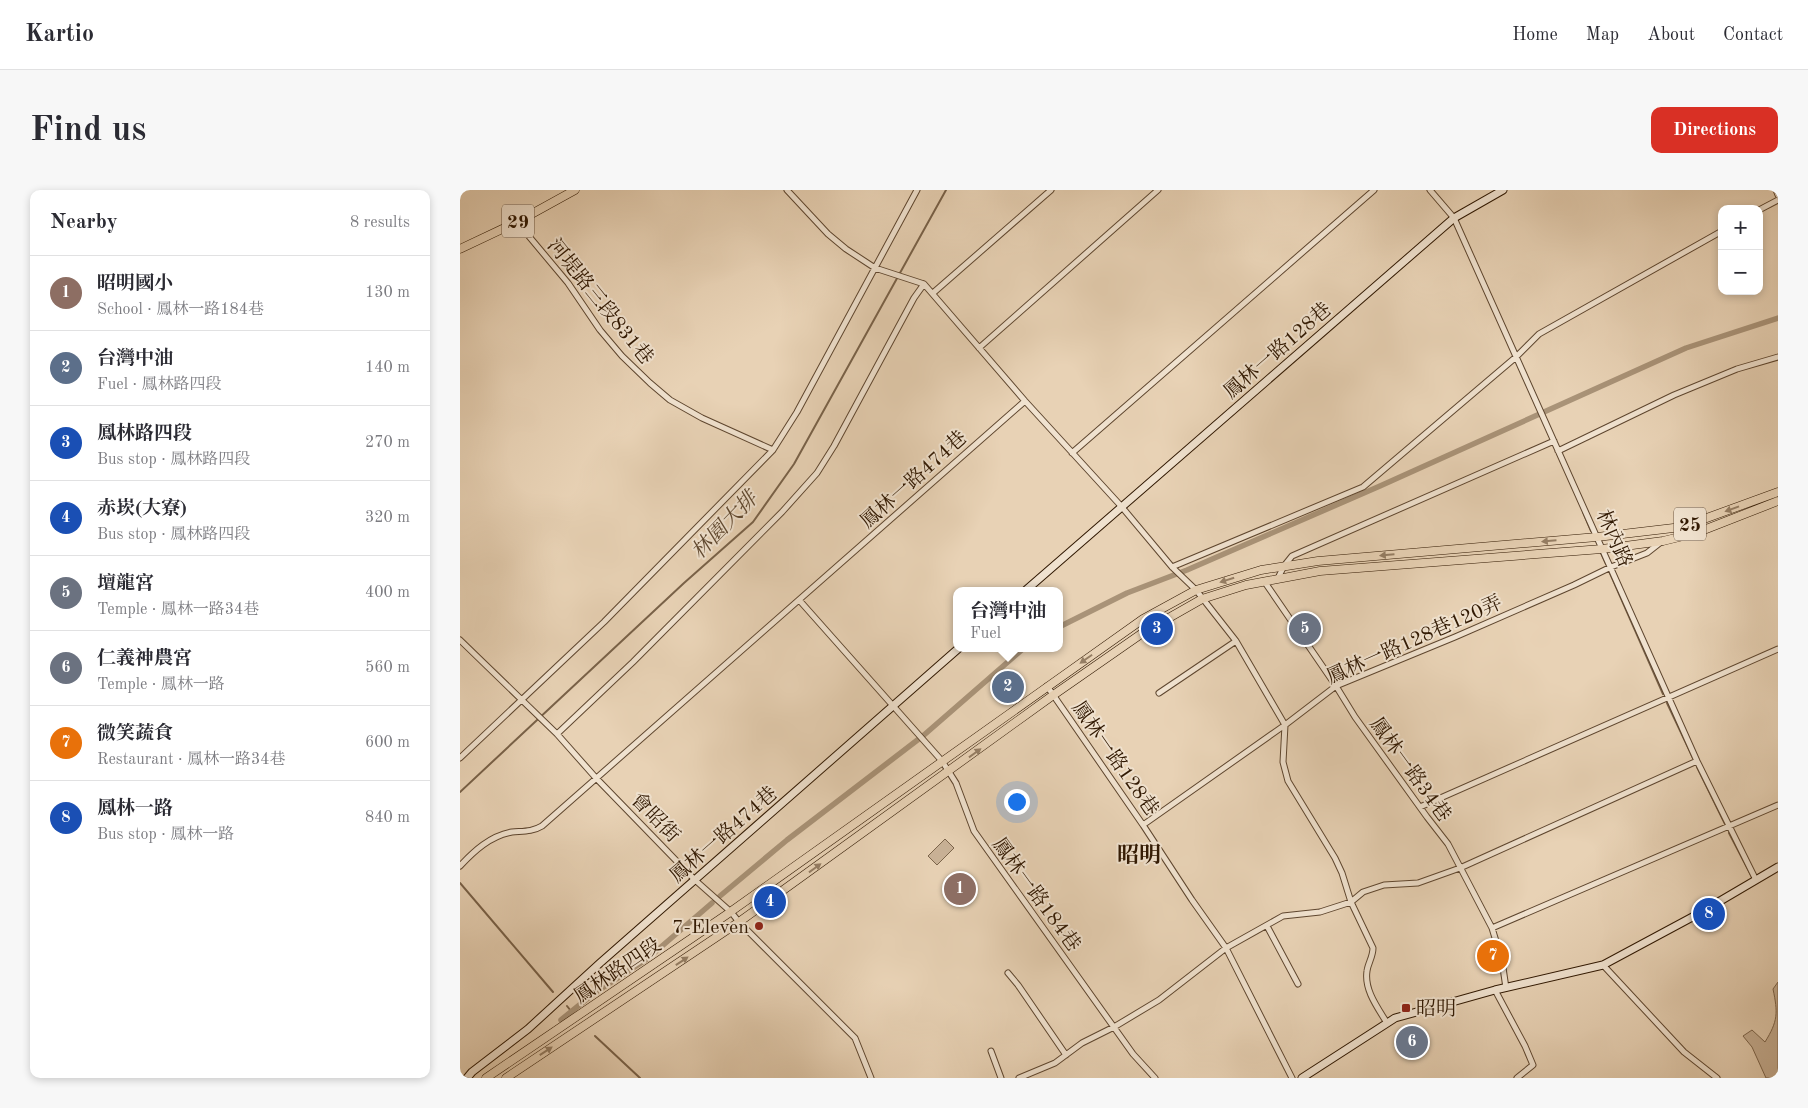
<!DOCTYPE html>
<html lang="en">
<head>
<meta charset="utf-8">
<style>
	body { margin:0; font-family:"Old Standard TT","Noto Serif TC",serif; background:#f7f7f7; color:#2b2b33 }
	.controls { position:absolute; right:15px; top:15px; display:grid; overflow:hidden; border-radius:10px; box-shadow:0 2px 8px #0003 }
	.controls button { width:45px; height:45px; display:grid; place-items:center; padding:0; border:0; border-bottom:1px solid #e1e1e2; background:#fff; color:#2b2b33; font:25px sans-serif }
	.you { position:absolute; left:556px; top:611px; width:18px; height:18px; margin:-12px; border:4px solid #fff; border-radius:50%; background:#1a73e8; box-shadow:0 0 0 8px #1a73e833 }
	.badge { display:grid; place-items:center; width:32px; height:32px; border-radius:50%; background:#d93025; color:#fff; font-size:16px; font-weight:700 }
	.pin { position:absolute; translate:-50% -50%; border:2px solid #fff; box-shadow:0 1px 5px #0006 }
	.popup { position:absolute; left:493px; top:397px; width:110px; height:65px; box-sizing:border-box; display:grid; place-content:center; border-radius:10px; background:#fff; filter:drop-shadow(0 1px 4px #0005); font-size:16px; white-space:nowrap; color:#7c7c81 }
	.popup b { font-size:19px; color:#2b2b33 }
	.popup::after { content:''; position:absolute; left:50%; top:100%; margin-left:-10px; border:10px solid transparent; border-top-color:#fff }
	.list { margin:0; padding:0; list-style:none }
	h2 { display:flex; justify-content:space-between; align-items:center; height:65px; margin:0; padding:0 20px; font-size:21px }
	h2 small { font-size:16px; font-weight:400; color:#7c7c81 }
	.list li { display:grid; grid-template-columns:32px 1fr auto; gap:15px; align-items:center; box-sizing:border-box; height:75px; padding:0 20px; border-top:1px solid #e1e1e2 }
	.list b { display:block; font-size:19px; white-space:nowrap }
	.list p { margin:0; font-size:16px; white-space:nowrap; color:#7c7c81 }
	.list em { font-size:16px; font-style:normal; color:#7c7c81 }
	.map { position:relative; flex:none; width:1318px; height:888px; overflow:hidden; border-radius:10px }
	header { display:flex; align-items:center; gap:30px; box-sizing:border-box; height:70px; padding:0 25px; background:#fff; border-bottom:1px solid #e1e1e2 }
	header strong { font-size:24px }
	nav { display:flex; gap:28px; margin-inline-start:auto; font-size:18px }
	.intro { display:flex; align-items:center; justify-content:space-between; box-sizing:border-box; height:120px; padding:0 30px }
	h1 { margin:0; font-size:35px }
	.button { padding:12px 22px; border-radius:10px; background:#d93025; color:#fff; font-size:18px; font-weight:700 }
	main { display:flex; gap:30px; padding:0 30px }
	aside { flex:1; background:#fff; border-radius:10px; box-shadow:0 2px 8px #0003 }
	.map>svg:first-child { display:block }
	.green { fill:#c9b297; stroke:#7c654c }
	.lines { fill:none; stroke-linecap:round; stroke-linejoin:round }
	.stream { stroke:#796249; stroke-width:2 }
	.canal { stroke:#a99378; stroke-width:5.5 }
	.street-casing { stroke:#5e462f; stroke-width:7 }
	.secondary-casing { stroke:#301802; stroke-width:9 }
	.primary-casing { stroke:#301802; stroke-width:9 }
	.street { stroke:#f0e2cf; stroke-width:5 }
	.secondary { stroke:#f0e2cf; stroke-width:7 }
	.primary { stroke:#e8d2b5; stroke-width:8 }
	.oneway { fill:#957e64 }
	.poi-dot { fill:#8f2418; stroke:#f0e2cf; stroke-width:2 }
	.labels { text-anchor:middle; stroke-width:4; stroke-linejoin:round; paint-order:stroke }
	.shield { fill:#f0e2cf; stroke:#6a5540; stroke-width:1 }
	.shield-label { font-size:19px; font-weight:bold; fill:#301802 }
	.street-label { font-size:20px; fill:#301802; stroke:#f0e2cf }
	.poi-label { font-size:20px; fill:#301802; stroke:#f0e2cf; text-anchor:end }
	.water-label { font-size:21px; font-style:italic; fill:#604931; stroke:#f0e2cf }
	.quarter-label { font-size:22px; font-weight:bold; fill:#301802; stroke:#f0e2cf }
</style>
</head>
<body>
<header>
<strong>Kartio</strong>
<nav><a>Home</a><a>Map</a><a>About</a><a>Contact</a></nav>
</header>
<div class="intro"><h1>Find us</h1><a class="button">Directions</a></div>
<main>
<aside>
<h2>Nearby<small>8 results</small></h2>
<ul class="list">
<li><span class="badge" style="background:#8d6e63">1</span><div><b>昭明國小</b><p>School · 鳳林一路184巷</p></div><em>130 m</em></li>
<li><span class="badge" style="background:#5c6f8a">2</span><div><b>台灣中油</b><p>Fuel · 鳳林路四段</p></div><em>140 m</em></li>
<li><span class="badge" style="background:#1a4fb4">3</span><div><b>鳳林路四段</b><p>Bus stop · 鳳林路四段</p></div><em>270 m</em></li>
<li><span class="badge" style="background:#1a4fb4">4</span><div><b>赤崁(大寮)</b><p>Bus stop · 鳳林路四段</p></div><em>320 m</em></li>
<li><span class="badge" style="background:#6b7280">5</span><div><b>壇龍宮</b><p>Temple · 鳳林一路34巷</p></div><em>400 m</em></li>
<li><span class="badge" style="background:#6b7280">6</span><div><b>仁義神農宮</b><p>Temple · 鳳林一路</p></div><em>560 m</em></li>
<li><span class="badge" style="background:#e8710a">7</span><div><b>微笑蔬食</b><p>Restaurant · 鳳林一路34巷</p></div><em>600 m</em></li>
<li><span class="badge" style="background:#1a4fb4">8</span><div><b>鳳林一路</b><p>Bus stop · 鳳林一路</p></div><em>840 m</em></li>
</ul>
</aside>
<div class="map">
<svg width="1318" height="888" viewBox="0 0 1318 888">
	<rect width="100%" height="100%" fill="#e8d2b5"/>
	<filter id="stains"><feTurbulence type="fractalNoise" baseFrequency=".004" numOctaves="4"/><feColorMatrix values="0 0 0 0 .2 0 0 0 0 .09 0 0 0 0 .02 0 0 0 .5 -.17"/></filter>
	<radialGradient id="worn" r=".72"><stop offset=".6" stop-color="#630" stop-opacity="0"/><stop offset="1" stop-color="#630" stop-opacity=".3"/></radialGradient>
	<path class="green" d="M485,649L494,658L477,675L468,666Z
		M1318,792V888H1306L1292,857L1283,846L1292,840L1305,852C1318,831 1318,823 1313,799Z"/>
	<g class="lines">
		<path class="stream" d="M1123,322L1131,341
			M1141,363L1146,374
			M1149,381L1203,504
			M1207,513L1233,568
			M1237,577L1265,634
			M0,602L224,393L293,332L334,274L486,0
			M1269,643L1292,687
			M0,693L93,802
			M107,816L111,821
			M135,846L180,888"/>
		<path class="canal" d="M599,437L667,403L727,380L920,296L1226,158L1318,128
			M260,706L327,650L464,545L564,458
			M101,830L133,804L187,769L252,713"/>
		<defs>
			<path id="street" d="M327,0L368,44L386,59L415,78L464,94L565,211L661,316L712,377L736,400L776,451L825,535L823,572L828,591L875,668L882,683L891,712L913,758C913,767 908,773 907,781C904,800 918,818 927,833
				M970,0L994,28L1237,571L1296,690
				M1316,0L1318,5
				M1299,20L1318,10
				M57,32L108,93L140,140L162,166L190,193L210,210L242,228L313,260
				M473,103L591,0
				M519,158L698,0
				M1098,261L1214,205L1277,179L1318,167
				M612,263L914,0
				M712,377L903,297L1056,167L1079,144L1262,41
				M818,388L824,376L832,366L1094,251
				M804,391L876,496L895,527L967,627L988,654L1032,738L1042,771L1046,798
				M340,411L482,571L496,593L514,641L673,864L695,888
				M0,450L97,544L136,588L235,690L271,722L279,732L395,848L411,888
				M587,496L683,635L732,710L766,758L832,888
				M699,503L776,451
				M97,544L173,472L322,322L357,283L374,256L454,108L464,94
				M0,568L144,432L313,260L337,222L457,0
				M960,617L1318,459
				M683,635L825,535L876,496L995,447L1114,395L1151,377L1187,363L1201,352
				M0,676C14,661 30,646 52,642C63,641 72,642 82,636L565,211
				M807,736L838,794
				M1032,738L1318,615
				M1143,775L1224,862L1257,888
				M548,783L558,795L606,865
				M1035,800L1065,856L1073,875L1057,888
				M531,861L541,888
				M559,888L595,873L622,853L654,837L699,810L766,758L823,726L860,722L891,712L903,702L924,695L958,693L1000,678L1237,571"/>
			<path id="secondary" d="M565,401L994,28L1043,0
				M7,888L12,882L68,839L140,773L499,458
				M842,888L935,828L1035,800L1143,775L1238,724L1318,677"/>
			<path id="primary" d="M0,59L57,32L115,0
				M26,888L266,725L683,429L736,400L801,380L858,371L1137,347L1222,337L1318,302
				M46,888L279,732L592,506L684,442L742,409L786,395L860,381L1142,359L1203,351L1236,343L1318,311"/>
		</defs>
		<use href="#street" class="street-casing"/>
		<use href="#secondary" class="secondary-casing"/>
		<use href="#primary" class="primary-casing"/>
		<use href="#street" class="street"/>
		<use href="#secondary" class="secondary"/>
		<use href="#primary" class="primary"/>
	</g>
	<defs><path id="oneway-solid" d="M-6-.8H1V-3.2L6.5 0L1 3.2V.8H-6Z" transform="scale(1.25)"/></defs>
	<g class="oneway">
		<use href="#oneway-solid" transform="translate(1272 319) rotate(160)"/>
		<use href="#oneway-solid" transform="translate(1089 351) rotate(175)"/>
		<use href="#oneway-solid" transform="translate(927 365) rotate(175)"/>
		<use href="#oneway-solid" transform="translate(767 390) rotate(163)"/>
		<use href="#oneway-solid" transform="translate(626 469) rotate(145)"/>
		<use href="#oneway-solid" transform="translate(515 563) rotate(-36)"/>
		<use href="#oneway-solid" transform="translate(355 678) rotate(-36)"/>
		<use href="#oneway-solid" transform="translate(222 771) rotate(-34)"/>
		<use href="#oneway-solid" transform="translate(86 861) rotate(-33)"/>
	</g>
	<g class="poi-dot">
		<circle cx="299" cy="736" r="5"/>
		<rect x="941" y="813" width="10" height="10" rx="2.5"/>
	</g>
	<g class="labels">
		<g class="shield">
			<rect x="42" y="14.5" width="32" height="33" rx="4"/>
			<rect x="1214" y="317.5" width="32" height="33" rx="4"/>
		</g>
		<g class="shield-label">
			<text x="58" y="38">29</text>
			<text x="1230" y="341">25</text>
		</g>
		<g class="street-label">
			<text transform="translate(141 111) rotate(51)" y="7">河堤路三段831巷</text>
			<text transform="translate(817 160) rotate(-41)" y="7">鳳林一路128巷</text>
			<text transform="translate(453 289) rotate(-42)" y="7">鳳林一路474巷</text>
			<text transform="translate(1155 348) rotate(66)" y="7">林內路</text>
			<text transform="translate(954 449) rotate(-24)" y="7">鳳林一路128巷120弄</text>
			<text transform="translate(656 568) rotate(55)" y="7">鳳林一路128巷</text>
			<text transform="translate(951 579) rotate(54)" y="7">鳳林一路34巷</text>
			<text transform="translate(196 627) rotate(46)" y="7">會昭街</text>
			<text transform="translate(263 644) rotate(-41)" y="7">鳳林一路474巷</text>
			<text transform="translate(577 704) rotate(54)" y="7">鳳林一路184巷</text>
			<text transform="translate(157 780) rotate(-34)" y="7">鳳林路四段</text>
		</g>
		<g class="poi-label">
			<text x="289" y="743">7-Eleven</text>
			<text x="956" y="825" text-anchor="start">昭明</text>
		</g>
		<g class="water-label">
			<text transform="translate(264 335) rotate(-46)" y="7">林園大排</text>
		</g>
		<g class="quarter-label">
			<text x="679" y="672">昭明</text>
		</g>
	</g>
	<rect width="100%" height="100%" filter="url(#stains)"/>
	<rect width="100%" height="100%" fill="url(#worn)"/>
</svg>
<div class="controls">
<button>+</button>
<button>−</button>
</div>
<div class="you"></div>
<div class="pin badge" style="left:500px;top:699px;background:#8d6e63">1</div>
<div class="pin badge" style="left:548px;top:497px;background:#5c6f8a">2</div>
<div class="popup"><b>台灣中油</b>Fuel</div>
<div class="pin badge" style="left:697px;top:439px;background:#1a4fb4">3</div>
<div class="pin badge" style="left:310px;top:712px;background:#1a4fb4">4</div>
<div class="pin badge" style="left:845px;top:439px;background:#6b7280">5</div>
<div class="pin badge" style="left:952px;top:852px;background:#6b7280">6</div>
<div class="pin badge" style="left:1033px;top:766px;background:#e8710a">7</div>
<div class="pin badge" style="left:1249px;top:724px;background:#1a4fb4">8</div>
</div>
</main>
</body>
</html>
